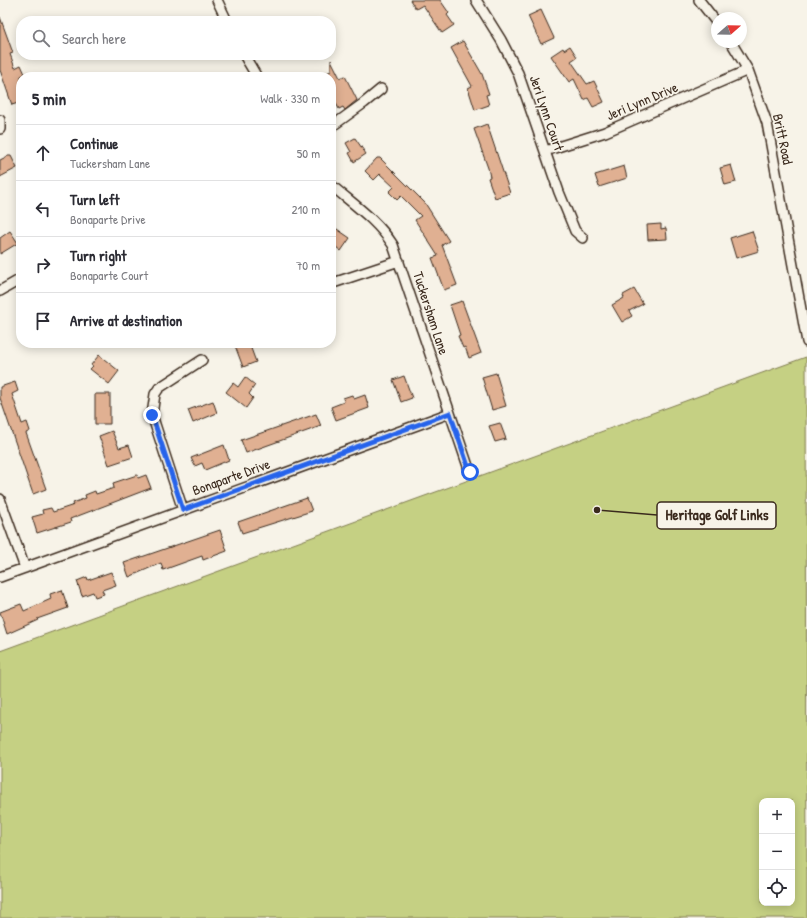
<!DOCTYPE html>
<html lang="en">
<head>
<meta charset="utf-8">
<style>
	body { margin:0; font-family:"Patrick Hand",sans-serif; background:#f2f2f3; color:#2b2b33 }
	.controls { position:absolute; right:12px; bottom:12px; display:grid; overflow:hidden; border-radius:8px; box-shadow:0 2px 10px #0003 }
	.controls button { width:36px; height:36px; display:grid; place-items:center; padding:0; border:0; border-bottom:1px solid #e1e1e2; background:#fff; color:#2b2b33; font:20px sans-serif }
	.compass { position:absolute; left:711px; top:12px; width:36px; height:36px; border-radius:50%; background:#fff; box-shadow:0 2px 10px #0003; rotate:70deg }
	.stop { position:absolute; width:12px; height:12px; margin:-9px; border:3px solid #2563eb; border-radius:50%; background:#fff }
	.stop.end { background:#2563eb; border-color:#fff; box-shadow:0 1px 4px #0008 }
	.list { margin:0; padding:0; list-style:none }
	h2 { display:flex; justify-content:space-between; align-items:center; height:52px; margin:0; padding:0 16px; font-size:17px }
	h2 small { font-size:13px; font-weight:400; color:#7c7c81 }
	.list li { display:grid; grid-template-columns:26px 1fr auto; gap:12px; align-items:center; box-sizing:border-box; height:56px; padding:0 16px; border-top:1px solid #e1e1e2 }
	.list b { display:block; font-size:15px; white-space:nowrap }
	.list p { margin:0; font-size:13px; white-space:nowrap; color:#7c7c81 }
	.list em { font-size:13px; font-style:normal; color:#7c7c81 }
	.icon { flex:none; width:22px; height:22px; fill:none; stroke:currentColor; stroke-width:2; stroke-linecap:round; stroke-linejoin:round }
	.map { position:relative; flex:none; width:807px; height:918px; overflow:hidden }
	.search { position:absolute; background:#fff; box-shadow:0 2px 10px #0003; left:16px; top:16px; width:320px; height:44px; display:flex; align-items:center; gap:10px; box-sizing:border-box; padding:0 14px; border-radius:16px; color:#7c7c81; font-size:15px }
	.panel { position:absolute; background:#fff; box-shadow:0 2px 10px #0003; left:16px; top:72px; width:320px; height:276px; border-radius:16px }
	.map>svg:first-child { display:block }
	.green { fill:#c5d083; stroke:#807d50; fill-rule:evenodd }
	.building { fill:#e0b092; stroke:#3b2a1e }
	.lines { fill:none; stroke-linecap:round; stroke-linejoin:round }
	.minor-casing { stroke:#3b2a1e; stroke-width:12 }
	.minor { stroke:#f7f3e8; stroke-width:9 }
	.route { stroke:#2563eb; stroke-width:5 }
	.labels { text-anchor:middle; stroke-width:3.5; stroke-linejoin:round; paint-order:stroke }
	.street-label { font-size:14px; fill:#3b2a1e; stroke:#f7f3e8 }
	.leader { fill:none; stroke:#3b2a1e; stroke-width:1.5 }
	.callout-dot { fill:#3b2a1e; stroke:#f7f3e8; stroke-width:1.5 }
	.callout { fill:#f7f3e8; stroke:#3b2a1e; stroke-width:1.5 }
	.callout-label { font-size:15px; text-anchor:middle; font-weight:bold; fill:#3b2a1e }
</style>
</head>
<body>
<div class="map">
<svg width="807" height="918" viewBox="0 0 807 918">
	<rect width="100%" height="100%" fill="#f7f3e8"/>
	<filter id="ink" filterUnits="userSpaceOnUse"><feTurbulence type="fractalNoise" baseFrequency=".025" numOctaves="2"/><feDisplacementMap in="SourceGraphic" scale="8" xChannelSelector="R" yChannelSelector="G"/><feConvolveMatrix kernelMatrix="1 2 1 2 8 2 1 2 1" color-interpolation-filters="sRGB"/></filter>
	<g filter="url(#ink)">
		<path class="green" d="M806,357L807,918H0V651ZM762,801H792V903H762Z"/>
		<path class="building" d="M410,0H440L449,13L447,15L454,25L442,33L423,5L416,9Z
			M541,10L554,38L541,44L528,16Z
			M0,17L13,53L10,54L15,68L21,65L25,74L21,76V102L12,105L0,70Z
			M463,41L482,74L489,94L486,95L489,105L475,110L468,88L472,86L451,48Z
			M570,46L577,57L571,61L587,84L594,81L604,102L593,107L588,98L584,100L574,79L569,82L551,56L563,48L564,50Z
			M331,60L340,78L345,76L357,100L345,110L343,107L339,109L331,94V77H318L331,71Z
			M487,124L510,193L495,198L488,178L490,177L488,168L474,129Z
			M355,138L366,154L354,162L349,153L351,152L346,143Z
			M8,156H11L17,168L0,177V160Z
			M377,158H380L425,203L449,241L442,245L457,285L444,290L432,258L438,256L415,220L421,216L401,196L397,200L389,192L394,187L380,174L374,180L365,171Z
			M731,165L736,182L725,185L720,168Z
			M624,166L627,178L599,187L595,175Z
			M661,224V229L666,228L667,239L648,240L647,225Z
			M331,225L350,238L341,251L331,243Z
			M10,231L18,243L0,254V238Z
			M752,231L759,251L736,258L730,238Z
			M634,289L643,304L629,311L632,316L622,322L612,305L624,298L623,295Z
			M462,301L481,353L469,358L465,347L463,348L458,336L460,335L450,305Z
			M234,343H249L256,362L243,367Z
			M99,355L119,371L109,384L90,369L93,366L91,365Z
			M496,373L506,406L492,410L482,377Z
			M404,376L412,398L401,402L393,380Z
			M245,377L255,385L249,394L253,398L246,408L226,392L233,383L238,387Z
			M15,382L18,391L12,394L22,424L27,422L30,431L26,433L46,489L33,494L0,398V387Z
			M95,394H110V424H95Z
			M352,395L354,399L365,395L369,408L336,420L331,407L344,402L343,398Z
			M213,401L217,413L193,423L188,410Z
			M316,414L321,426L246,453L241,440Z
			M500,423L506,439L495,442L489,426Z
			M112,431L119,448L129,445L133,457L109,465L99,436Z
			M224,445L229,460L205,470L202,463L195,466L191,458Z
			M137,475L138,478L146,475L151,488L70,519L71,522L37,533L32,517L43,514L42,510L51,508L53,512L74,505L73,503L86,498L85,495L95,491L96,494L114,488L113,483Z
			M307,498L312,511L242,533L238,522Z
			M220,530L227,551L203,560L202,556L163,570L161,563L129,577L124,563Z
			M111,572L116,585L102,590L104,594L95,597L93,592L82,596L77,581L87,577L88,580Z
			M62,590L68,608L37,619L38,620L7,634L0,612L21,604L24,611L51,599L50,594Z"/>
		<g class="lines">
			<defs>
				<path id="minor" d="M217,0L227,21
					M476,0L501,40L518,73L559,192L575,231L583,238
					M699,0L717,23
					M731,42L748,70L767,123L807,342
					M244,55L257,77
					M0,120V129
					M331,127L364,103L381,89
					M545,151L605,132L748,70
					M331,185C353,204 377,220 393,245L470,472
					M336,282L399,261
					M0,291L21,279
					M0,499L25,568
					M183,510L152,415L155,394L159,388L202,360
					M0,577L450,413"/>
			</defs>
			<use href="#minor" class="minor-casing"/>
			<use href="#minor" class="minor"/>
		</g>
	</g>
	<g class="lines" filter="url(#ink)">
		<path class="route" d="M152,415L183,510L450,413L470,472"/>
	</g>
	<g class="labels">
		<g class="street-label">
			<text transform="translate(642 101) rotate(-23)" y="5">Jeri Lynn Drive</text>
			<text transform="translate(547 113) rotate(71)" y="5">Jeri Lynn Court</text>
			<text transform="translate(783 139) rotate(78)" y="5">Britt Road</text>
			<text transform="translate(431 313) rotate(72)" y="5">Tuckersham Lane</text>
			<text transform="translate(231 477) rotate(-20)" y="5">Bonaparte Drive</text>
		</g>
	</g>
	<path class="leader" d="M597 510L657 515"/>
	<circle class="callout-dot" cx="597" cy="510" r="4"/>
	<rect class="callout" x="657" y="502" width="119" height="27" rx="4"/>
	<g class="callout-label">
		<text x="717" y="520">Heritage Golf Links</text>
	</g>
</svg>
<div class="controls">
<button>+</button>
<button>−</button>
<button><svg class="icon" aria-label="locate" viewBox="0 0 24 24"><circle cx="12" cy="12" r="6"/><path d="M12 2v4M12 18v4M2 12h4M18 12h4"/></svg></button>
</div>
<svg class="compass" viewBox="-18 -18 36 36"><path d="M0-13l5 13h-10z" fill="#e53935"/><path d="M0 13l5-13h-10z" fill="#7c7c81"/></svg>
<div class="stop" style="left:470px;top:472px"></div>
<div class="stop end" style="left:152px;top:415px"></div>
<div class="search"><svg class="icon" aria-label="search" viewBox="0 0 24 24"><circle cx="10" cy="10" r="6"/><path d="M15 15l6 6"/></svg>Search here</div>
<section class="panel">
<h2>5 min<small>Walk · 330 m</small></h2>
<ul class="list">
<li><svg class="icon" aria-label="ahead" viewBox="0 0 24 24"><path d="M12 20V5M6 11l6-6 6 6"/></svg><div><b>Continue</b><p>Tuckersham Lane</p></div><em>50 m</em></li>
<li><svg class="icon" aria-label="left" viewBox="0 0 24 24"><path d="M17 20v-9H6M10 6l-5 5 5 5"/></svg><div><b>Turn left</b><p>Bonaparte Drive</p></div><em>210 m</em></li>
<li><svg class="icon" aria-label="right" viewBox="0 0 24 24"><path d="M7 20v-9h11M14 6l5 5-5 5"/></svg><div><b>Turn right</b><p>Bonaparte Court</p></div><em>70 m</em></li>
<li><svg class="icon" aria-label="arrive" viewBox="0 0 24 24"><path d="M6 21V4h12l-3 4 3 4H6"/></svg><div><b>Arrive at destination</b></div></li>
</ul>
</section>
</div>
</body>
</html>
